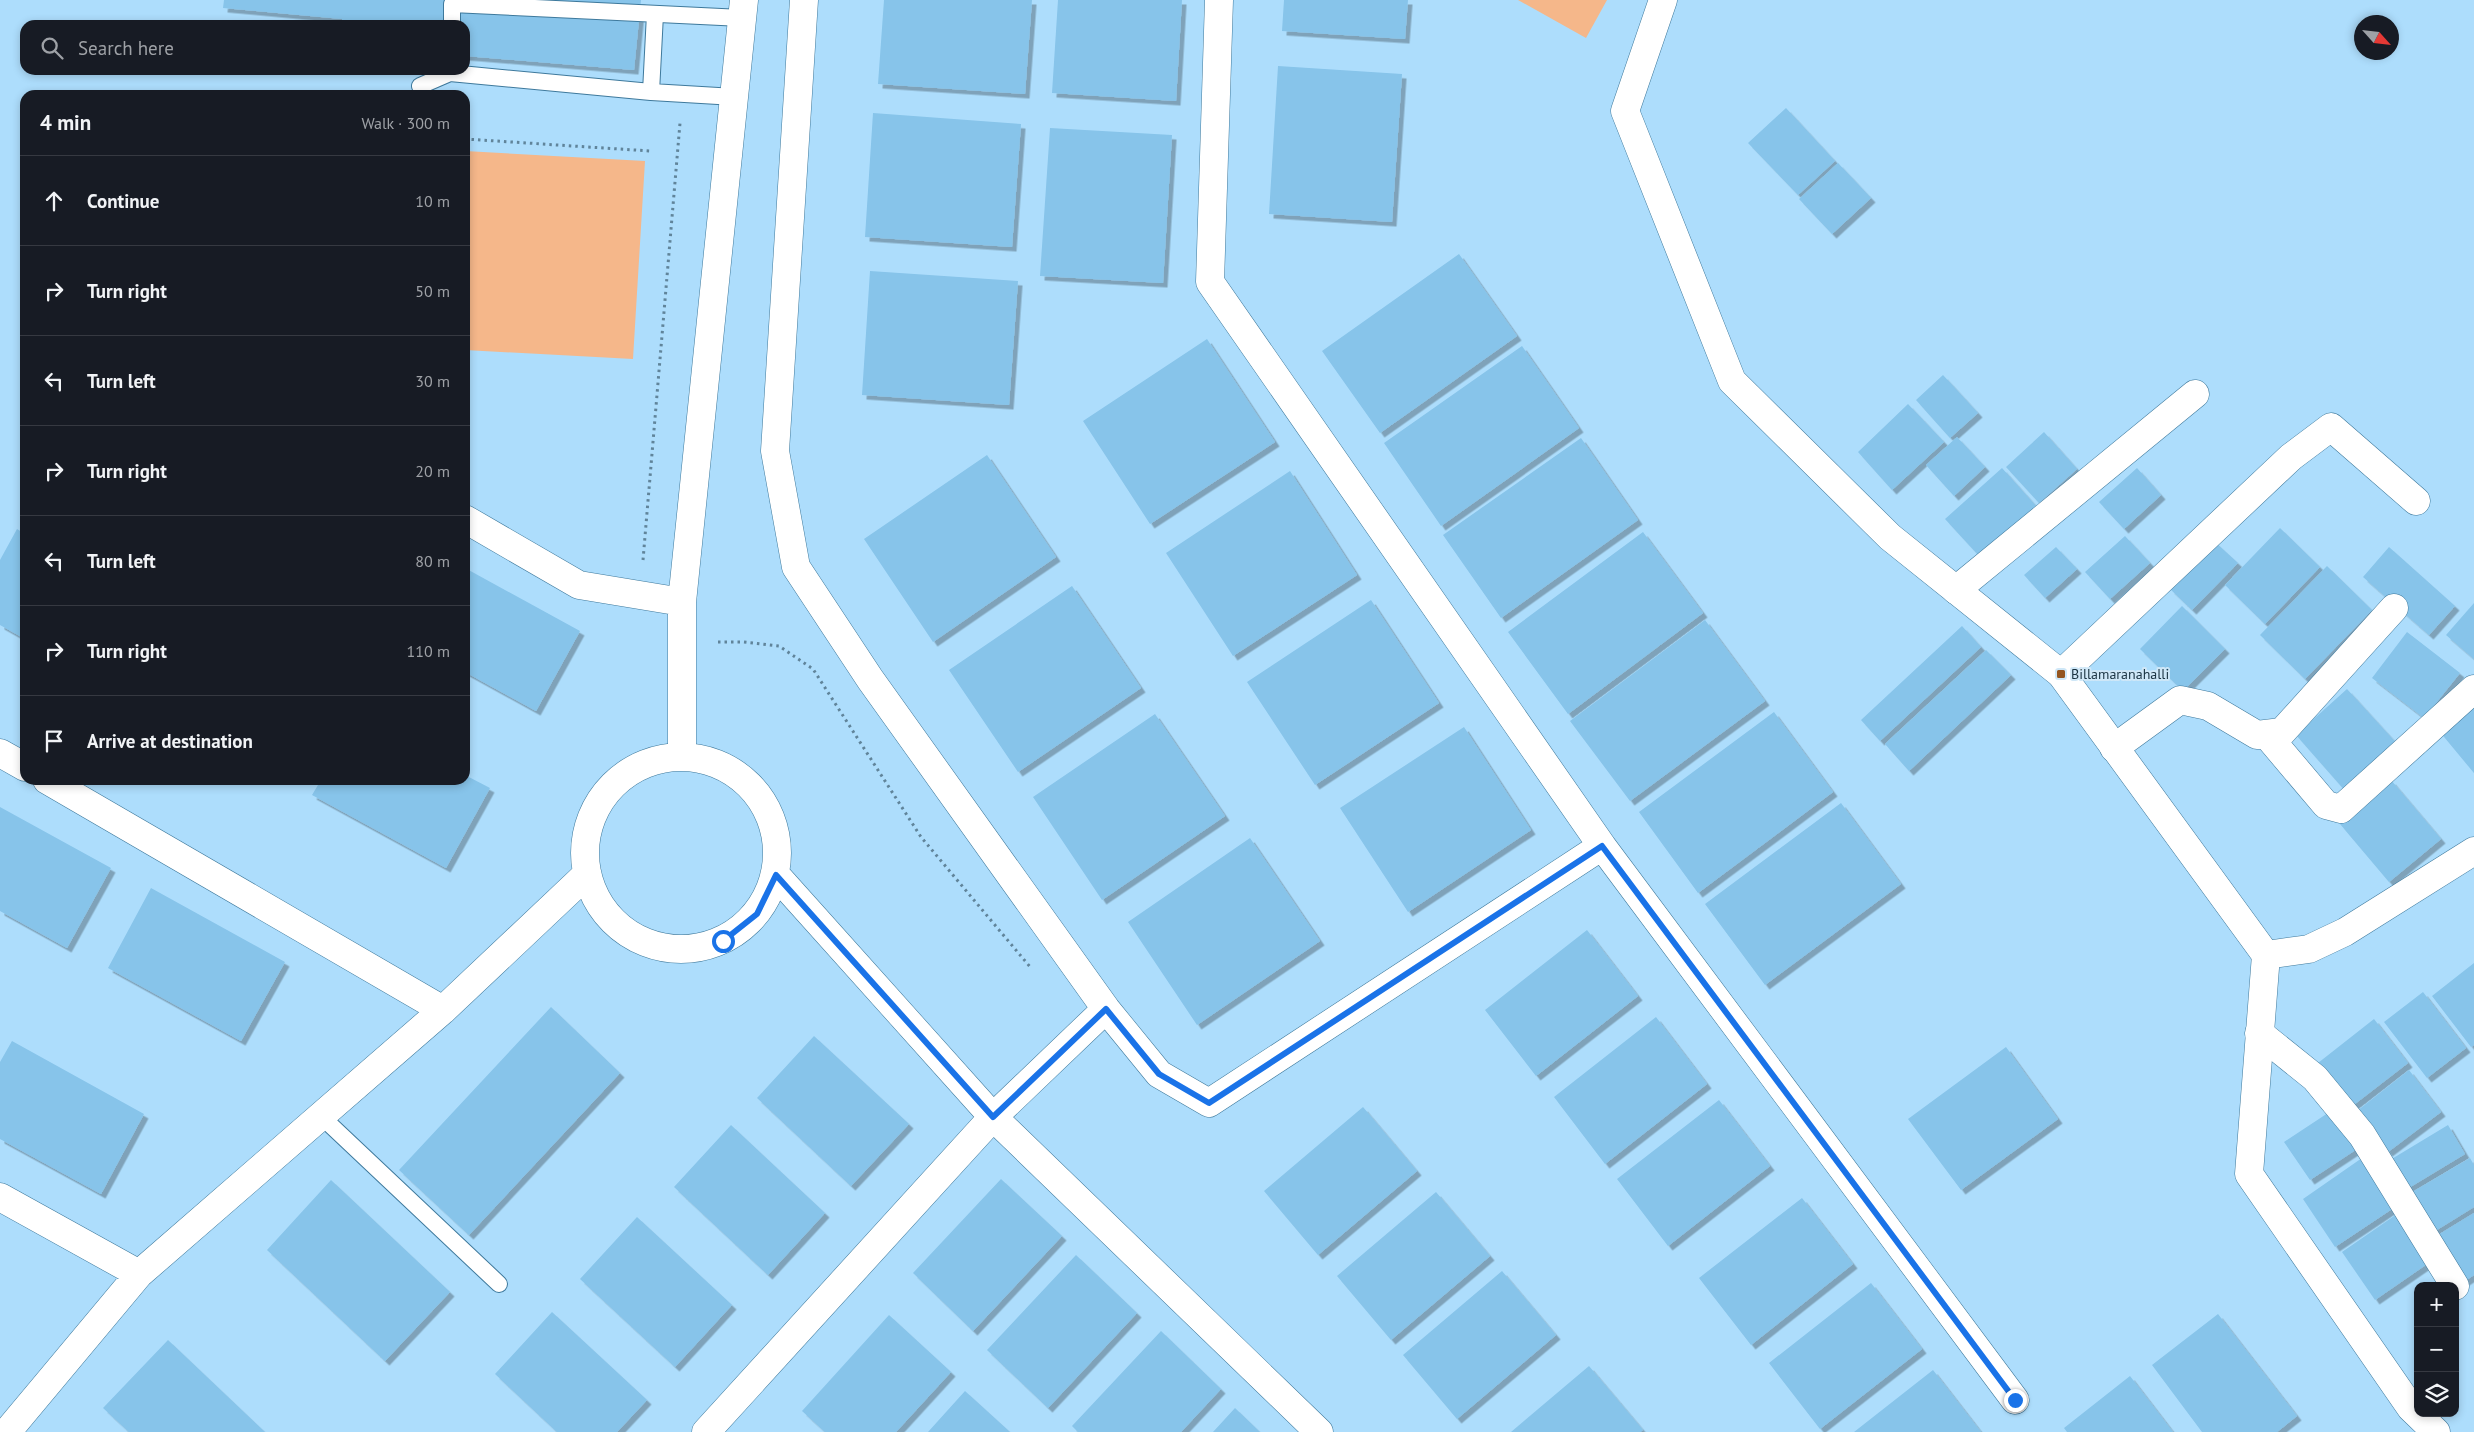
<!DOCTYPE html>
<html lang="en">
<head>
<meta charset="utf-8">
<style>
	body { margin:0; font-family:"PT Sans",sans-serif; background:#242831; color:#f1f3f6 }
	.controls { position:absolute; right:15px; bottom:15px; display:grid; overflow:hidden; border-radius:10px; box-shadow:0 2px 8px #0003 }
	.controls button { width:45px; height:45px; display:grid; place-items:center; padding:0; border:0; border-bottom:1px solid #363941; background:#171b24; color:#f1f3f6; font:25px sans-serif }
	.compass { position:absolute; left:2354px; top:15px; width:45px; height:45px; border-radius:50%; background:#171b24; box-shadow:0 2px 8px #0003; rotate:117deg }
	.stop { position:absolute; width:15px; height:15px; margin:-11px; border:4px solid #1a73e8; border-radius:50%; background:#fff }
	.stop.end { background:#1a73e8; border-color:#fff; box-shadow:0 1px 5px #0008 }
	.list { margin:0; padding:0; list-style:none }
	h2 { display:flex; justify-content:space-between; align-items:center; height:65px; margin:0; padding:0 20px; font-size:21px }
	h2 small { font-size:16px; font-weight:400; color:#9ea1a6 }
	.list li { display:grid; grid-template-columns:32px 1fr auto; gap:15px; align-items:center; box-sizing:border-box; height:90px; padding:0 20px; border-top:1px solid #363941 }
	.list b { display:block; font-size:19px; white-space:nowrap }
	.list em { font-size:16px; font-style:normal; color:#9ea1a6 }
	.icon { flex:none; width:28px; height:28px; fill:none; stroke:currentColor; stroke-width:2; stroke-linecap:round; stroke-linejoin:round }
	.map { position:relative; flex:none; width:2474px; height:1432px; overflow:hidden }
	.search { position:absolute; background:#171b24; box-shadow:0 2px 8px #0003; left:20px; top:20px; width:450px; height:55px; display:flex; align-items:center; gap:12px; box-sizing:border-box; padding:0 18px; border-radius:15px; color:#9ea1a6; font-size:19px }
	.panel { position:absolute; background:#171b24; box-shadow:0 2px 8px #0003; left:20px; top:90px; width:450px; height:695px; border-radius:15px }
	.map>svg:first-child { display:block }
	.green { fill:#f5b78a }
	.building { fill:#87c4ea; filter:url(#shadow) }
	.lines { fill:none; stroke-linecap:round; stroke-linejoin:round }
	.service-casing { stroke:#3e799c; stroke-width:18 }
	.minor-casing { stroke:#3e799c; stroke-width:29 }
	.tertiary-casing { stroke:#3e799c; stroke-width:29 }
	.path { stroke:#60849a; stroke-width:3; stroke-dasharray:2.5 4; stroke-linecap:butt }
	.service { stroke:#fff; stroke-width:16 }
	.minor { stroke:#fff; stroke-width:28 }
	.tertiary { stroke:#fff; stroke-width:28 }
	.route { stroke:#1a73e8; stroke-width:6 }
	.poi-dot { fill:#95551f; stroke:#cfe7f7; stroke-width:2 }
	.labels { text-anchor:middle; stroke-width:4; stroke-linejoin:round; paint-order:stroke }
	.poi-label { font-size:14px; fill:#193241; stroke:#cfe7f7; text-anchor:start }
</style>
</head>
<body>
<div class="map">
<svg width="2474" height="1432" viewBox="0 0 2474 1432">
	<defs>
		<filter id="shadow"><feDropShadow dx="4.5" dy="4.5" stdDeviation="0" flood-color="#0004"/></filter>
	</defs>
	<rect width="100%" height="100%" fill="#adddfc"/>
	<path class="green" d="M1518,0H1607L1586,38Z
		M465,151L645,161L633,359L465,350Z"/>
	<path class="building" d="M224,0H641L634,70L465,56V25H342V19L223,8Z
		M884,0H1032L1025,94L878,84Z
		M1058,0H1182L1176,101L1052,93Z
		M1284,0H1408L1405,39L1282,31Z
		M1278,66L1402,74L1392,222L1269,214Z
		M1786,108L1835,161L1798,195L1748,143Z
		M873,113L1021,124L1012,247L865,237Z
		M1050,128L1172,135L1163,283L1040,276Z
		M1838,163L1871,198L1832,234L1799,199Z
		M1459,254L1517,336L1380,433L1322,351Z
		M870,271L1018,281L1009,405L862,395Z
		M1207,339L1275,442L1150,524L1083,421Z
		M1522,346L1579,428L1441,526L1384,443Z
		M1943,375L1978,413L1950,438L1916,400Z
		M1908,404L1944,442L1892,490L1858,452Z
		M2044,432L2077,469L2039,503L2006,467Z
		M1957,437L1985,467L1954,496L1926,465Z
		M1581,438L1638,520L1501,618L1443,535Z
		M987,455L1056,557L933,642L864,539Z
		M2002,468L2036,506L1980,557L1945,519Z
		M2137,468L2161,495L2124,529L2099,502Z
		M1290,471L1357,575L1233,656L1166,553Z
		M2280,528L2320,567L2265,624L2225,585Z
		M17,529L25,534V639L0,625V560Z
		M1643,532L1703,613L1568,714L1508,632Z
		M2125,536L2150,563L2110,599L2085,572Z
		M2215,542L2238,563L2192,610L2170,589Z
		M2056,547L2077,569L2045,598L2024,575Z
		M2389,547L2455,606L2429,635L2363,577Z
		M2327,566L2372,610L2305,679L2260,635Z
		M465,568L580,631L536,711L465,672Z
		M1072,586L1141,688L1018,772L949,670Z
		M1371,600L1439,703L1315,785L1247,682Z
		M2474,603V659L2446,635Z
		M2182,606L2225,649L2183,691L2140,649Z
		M1705,620L1765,701L1630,801L1570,721Z
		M1962,626L1981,647L1880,741L1861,720Z
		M2407,632L2460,673L2424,718L2372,678Z
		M1986,650L2011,675L1909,771L1885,744Z
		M2347,689L2399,746L2347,793L2296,735Z
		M2474,703V773L2440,732Z
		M1774,712L1833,792L1698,893L1639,812Z
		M1155,714L1225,816L1102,900L1033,797Z
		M1464,727L1531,830L1408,912L1340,808Z
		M465,775L490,788L446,868L312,795L321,780H465Z
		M2391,780L2441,839L2389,882L2340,824Z
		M1841,803L1901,884L1765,985L1705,904Z
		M0,807L111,868L67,948L0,911Z
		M1250,838L1320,941L1197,1025L1128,922Z
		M151,888L285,962L241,1041L108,968Z
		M1587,930L1638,996L1536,1076L1485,1010Z
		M2474,963V1045L2471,1047L2432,996Z
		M2423,992L2466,1048L2427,1078L2384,1022Z
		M551,1007L620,1073L469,1235L399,1170Z
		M1656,1017L1707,1084L1605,1164L1554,1097Z
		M2374,1019L2408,1063L2351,1107L2318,1063Z
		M814,1036L909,1124L851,1186L757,1098Z
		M12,1041L144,1114L101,1194L0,1139V1062Z
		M2006,1047L2058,1119L1961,1190L1908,1119Z
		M2409,1070L2441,1112L2388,1152L2357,1111Z
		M1719,1100L1770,1166L1668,1246L1617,1179Z
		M1363,1107L1417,1171L1318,1255L1264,1191Z
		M2331,1111L2357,1149L2310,1180L2284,1142Z
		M731,1125L825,1213L768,1275L674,1187Z
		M2448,1125L2465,1154L2407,1189L2390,1160Z
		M2362,1158L2395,1207L2335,1247L2303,1199Z
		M2470,1158L2474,1165V1207L2432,1233L2409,1194Z
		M1001,1179L1062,1236L973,1331L913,1273Z
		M331,1180L450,1292L385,1361L267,1250Z
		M1436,1192L1490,1256L1391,1340L1337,1276Z
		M1802,1198L1853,1264L1751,1345L1699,1278Z
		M2474,1213V1275L2465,1281L2438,1235Z
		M2397,1214L2430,1262L2375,1300L2342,1252Z
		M637,1217L732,1305L675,1367L580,1279Z
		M1076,1255L1137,1313L1048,1408L987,1350Z
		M1502,1271L1556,1335L1457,1419L1403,1355Z
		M1871,1283L1922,1349L1820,1429L1769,1363Z
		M552,1312L647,1400L617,1432H557L495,1374Z
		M2218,1314L2297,1416L2277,1432H2202L2152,1365Z
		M889,1315L951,1372L896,1432H825L802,1411Z
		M1161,1331L1221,1389L1181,1432H1078L1072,1426Z
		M168,1340L265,1432H129L103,1408Z
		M1589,1366L1643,1430L1640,1432H1511Z
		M1933,1370L1981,1432H1854Z
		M2130,1376L2173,1432H2067L2064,1428Z
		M965,1391L1010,1432H928Z
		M1235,1408L1260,1432H1213Z"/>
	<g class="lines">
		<defs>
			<path id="service" d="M452,25V4L742,18
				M450,70V73L651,92L735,97
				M420,86L450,73
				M651,92L655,14
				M321,1116L499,1284"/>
			<path id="minor" d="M804,0L775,451L796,567L870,679L1106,1009L1159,1074L1209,1103L1602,846L1210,282L1219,0
				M465,519L579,585L682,602
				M1956,590L2195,394
				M2061,674L2291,457L2331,427L2416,501
				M2266,734L2326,805L2341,809L2474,689
				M2114,748L2180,700L2208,706L2257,735L2282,732L2394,608
				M0,753L25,767
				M682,756V602L744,0
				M585 853a96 96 0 1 1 192 0a96 96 0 1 1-192 0Z
				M47,780L443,1010
				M1602,846L2015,1400
				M776,875L993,1117L1319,1432
				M2266,955L2309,949L2345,932L2474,851
				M2259,1033L2315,1078L2362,1135L2455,1286
				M0,1197L139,1274
				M7,1432L139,1274L443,1010L586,875
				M706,1432L993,1117L1106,1009"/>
			<path id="tertiary" d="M1663,0L1625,111L1732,381L1890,537L2061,674L2266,955L2249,1174L2411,1408L2436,1432"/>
		</defs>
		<use href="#service" class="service-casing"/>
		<use href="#minor" class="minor-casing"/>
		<use href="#tertiary" class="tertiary-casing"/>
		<path class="path" d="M465,139L650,151
			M643,560L680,123
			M718,642H744L779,646L813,669L921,837L1031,968"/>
		<use href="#service" class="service"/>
		<use href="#minor" class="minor"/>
		<use href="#tertiary" class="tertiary"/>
	</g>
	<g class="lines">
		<path class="route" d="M723,941L757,914L776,875L993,1117L1106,1009L1159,1074L1209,1103L1602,846L2015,1400"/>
	</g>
	<rect class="poi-dot" x="2056" y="669" width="10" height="10" rx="2.5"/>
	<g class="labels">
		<g class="poi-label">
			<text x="2071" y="679">Billamaranahalli</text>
		</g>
	</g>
</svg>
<div class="controls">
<button>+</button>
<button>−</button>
<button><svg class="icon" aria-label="layers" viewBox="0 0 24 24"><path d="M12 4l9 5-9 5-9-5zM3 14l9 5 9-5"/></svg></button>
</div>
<svg class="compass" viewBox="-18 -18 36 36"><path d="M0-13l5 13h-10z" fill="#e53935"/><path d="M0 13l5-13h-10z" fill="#9ea1a6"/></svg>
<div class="stop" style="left:723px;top:941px"></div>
<div class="stop end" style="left:2015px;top:1400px"></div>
<div class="search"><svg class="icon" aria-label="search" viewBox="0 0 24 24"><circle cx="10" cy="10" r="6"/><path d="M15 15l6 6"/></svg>Search here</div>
<section class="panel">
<h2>4 min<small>Walk · 300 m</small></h2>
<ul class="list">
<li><svg class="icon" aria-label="ahead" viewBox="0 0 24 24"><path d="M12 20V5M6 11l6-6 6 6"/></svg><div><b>Continue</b></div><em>10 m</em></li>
<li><svg class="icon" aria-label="right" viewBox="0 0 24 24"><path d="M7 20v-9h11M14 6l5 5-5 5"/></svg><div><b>Turn right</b></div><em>50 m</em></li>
<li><svg class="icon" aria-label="left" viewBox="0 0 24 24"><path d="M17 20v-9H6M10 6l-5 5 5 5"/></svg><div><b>Turn left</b></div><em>30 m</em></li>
<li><svg class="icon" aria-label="right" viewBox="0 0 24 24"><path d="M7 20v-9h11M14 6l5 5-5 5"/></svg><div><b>Turn right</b></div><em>20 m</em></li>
<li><svg class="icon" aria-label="left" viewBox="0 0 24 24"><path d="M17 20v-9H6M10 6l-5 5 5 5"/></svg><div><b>Turn left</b></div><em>80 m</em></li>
<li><svg class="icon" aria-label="right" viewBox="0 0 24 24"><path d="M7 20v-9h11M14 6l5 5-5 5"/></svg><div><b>Turn right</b></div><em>110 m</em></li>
<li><svg class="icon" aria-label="arrive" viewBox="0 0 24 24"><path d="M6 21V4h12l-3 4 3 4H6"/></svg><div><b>Arrive at destination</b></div></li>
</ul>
</section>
</div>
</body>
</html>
